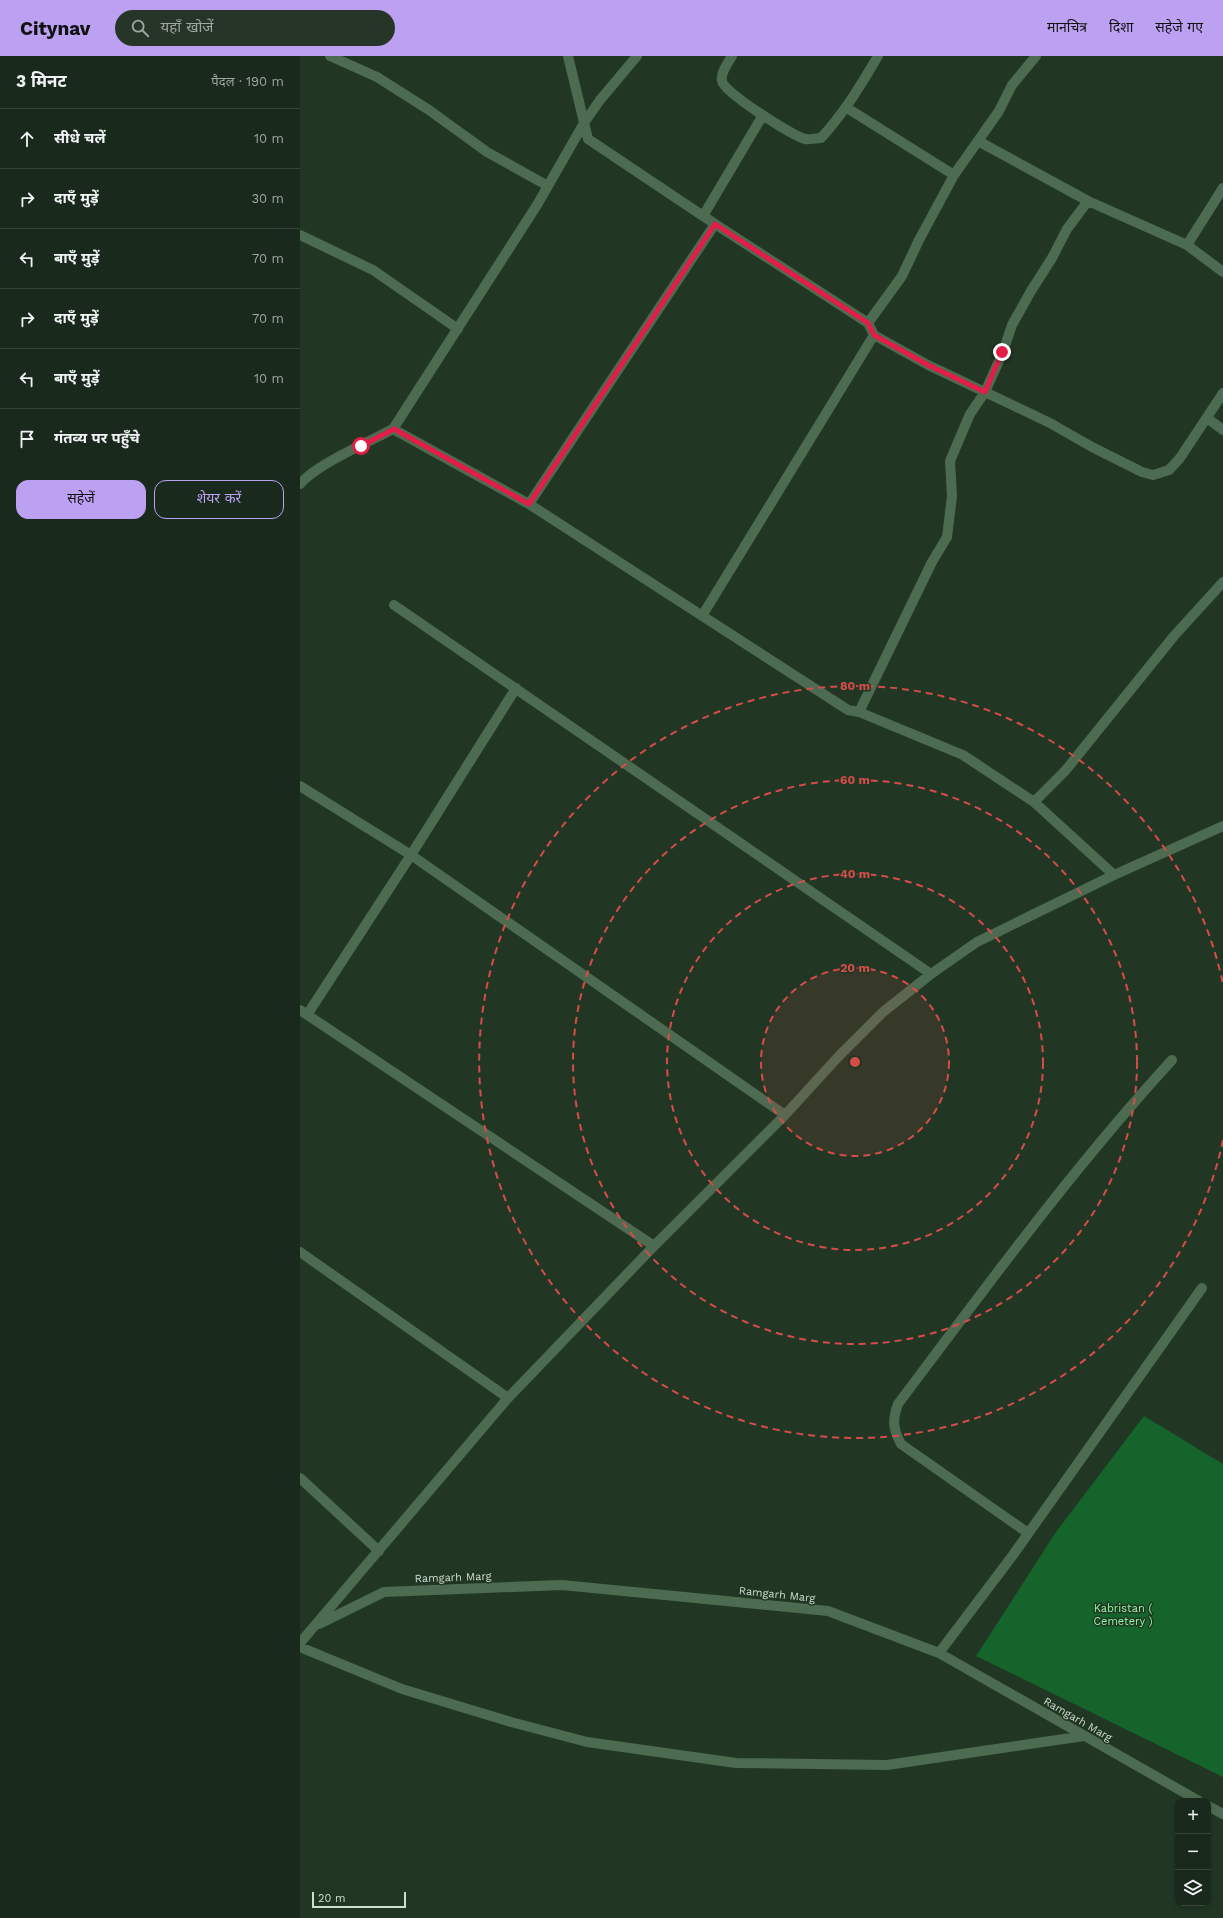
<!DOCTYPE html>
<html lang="hi">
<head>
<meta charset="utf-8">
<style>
	body { margin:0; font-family:"Work Sans","Noto Sans Devanagari",sans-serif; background:#263528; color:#f1f3f6 }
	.controls { position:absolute; right:12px; bottom:12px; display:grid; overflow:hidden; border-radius:8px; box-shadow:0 2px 6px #0003 }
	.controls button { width:36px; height:36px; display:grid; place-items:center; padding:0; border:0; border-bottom:1px solid #37453a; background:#19291b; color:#f1f3f6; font:20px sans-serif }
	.scale { position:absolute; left:12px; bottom:10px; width:94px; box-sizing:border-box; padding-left:4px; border:2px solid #cfdcd0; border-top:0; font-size:11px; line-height:14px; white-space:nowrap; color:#cfdcd0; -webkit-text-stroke:3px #213724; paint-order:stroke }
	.stop { position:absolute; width:12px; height:12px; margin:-9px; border:3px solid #e11d48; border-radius:50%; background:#fff }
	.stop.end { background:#e11d48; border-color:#fff; box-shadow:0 1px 4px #0008 }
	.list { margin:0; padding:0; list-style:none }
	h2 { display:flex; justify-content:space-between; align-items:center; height:52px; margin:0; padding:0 16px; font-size:17px }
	h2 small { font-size:13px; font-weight:400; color:#9fa6a3 }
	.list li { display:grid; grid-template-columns:26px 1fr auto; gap:12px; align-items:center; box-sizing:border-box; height:60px; padding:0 16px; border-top:1px solid #37453a }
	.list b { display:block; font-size:15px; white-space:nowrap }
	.list em { font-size:13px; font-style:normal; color:#9fa6a3 }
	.actions { display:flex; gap:8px; padding:12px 16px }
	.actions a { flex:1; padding:9px 0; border:1px solid #bca0f2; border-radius:12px; text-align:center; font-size:14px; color:#bca0f2 }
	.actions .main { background:#bca0f2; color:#111 }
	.icon { flex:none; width:22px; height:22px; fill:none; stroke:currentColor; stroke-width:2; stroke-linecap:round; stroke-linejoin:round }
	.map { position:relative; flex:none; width:923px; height:1862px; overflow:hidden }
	header { display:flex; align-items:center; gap:24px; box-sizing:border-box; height:56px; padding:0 20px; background:#bca0f2; color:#111 }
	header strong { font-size:19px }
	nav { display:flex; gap:22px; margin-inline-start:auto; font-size:14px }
	.search { width:280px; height:36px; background:#263528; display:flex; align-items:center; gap:10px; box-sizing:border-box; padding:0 14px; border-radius:22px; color:#9fa6a3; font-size:15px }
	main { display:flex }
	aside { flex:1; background:#19291b }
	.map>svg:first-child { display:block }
	.green { fill:#15642b }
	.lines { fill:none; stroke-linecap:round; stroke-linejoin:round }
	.minor { stroke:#4d6b51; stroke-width:10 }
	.route { stroke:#e11d48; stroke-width:5 }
	.ring { fill:none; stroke:#d54c4a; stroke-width:2; stroke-dasharray:7 5 }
	.labels { text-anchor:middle; stroke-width:3; stroke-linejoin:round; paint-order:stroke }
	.street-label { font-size:11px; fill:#cfdcd0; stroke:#213724 }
	.park-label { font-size:11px; fill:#90f7a2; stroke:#213724 }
	.centre { fill:#d54c4a; stroke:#213724; stroke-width:2 }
	.ring-label { font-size:12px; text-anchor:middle; font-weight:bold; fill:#d54c4a; stroke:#213724; stroke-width:3; stroke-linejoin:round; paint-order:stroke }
</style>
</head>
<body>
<header>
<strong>Citynav</strong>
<div class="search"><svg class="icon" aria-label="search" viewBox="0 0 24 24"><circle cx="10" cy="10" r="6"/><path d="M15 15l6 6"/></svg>यहाँ खोजें</div>
<nav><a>मानचित्र</a><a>दिशा</a><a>सहेजे गए</a></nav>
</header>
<main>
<aside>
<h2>3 मिनट<small>पैदल · 190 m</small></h2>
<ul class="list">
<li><svg class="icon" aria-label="ahead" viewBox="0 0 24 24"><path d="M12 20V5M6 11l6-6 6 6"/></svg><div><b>सीधे चलें</b></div><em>10 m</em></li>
<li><svg class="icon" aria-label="right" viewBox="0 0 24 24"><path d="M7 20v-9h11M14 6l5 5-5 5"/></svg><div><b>दाएँ मुड़ें</b></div><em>30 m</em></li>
<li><svg class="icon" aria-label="left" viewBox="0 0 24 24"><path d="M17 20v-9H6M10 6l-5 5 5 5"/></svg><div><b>बाएँ मुड़ें</b></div><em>70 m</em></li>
<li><svg class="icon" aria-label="right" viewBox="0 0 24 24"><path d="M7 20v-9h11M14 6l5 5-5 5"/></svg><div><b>दाएँ मुड़ें</b></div><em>70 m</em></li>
<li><svg class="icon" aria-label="left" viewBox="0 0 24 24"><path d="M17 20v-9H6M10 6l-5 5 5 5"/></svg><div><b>बाएँ मुड़ें</b></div><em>10 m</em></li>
<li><svg class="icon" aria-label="arrive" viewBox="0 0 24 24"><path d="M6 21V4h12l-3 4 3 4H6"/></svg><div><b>गंतव्य पर पहुँचे</b></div></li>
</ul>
<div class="actions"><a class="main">सहेजें</a><a>शेयर करें</a></div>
</aside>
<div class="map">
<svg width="923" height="1862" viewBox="0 0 923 1862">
	<rect width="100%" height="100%" fill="#213724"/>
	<path class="green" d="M844,1360L923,1408V1721L676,1600L756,1476Z"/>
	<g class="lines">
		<path class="minor" d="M30,0L77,21L129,54L187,96L248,130
			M268,0L288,83L415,168
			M337,0L300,44L284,67L237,149L93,373L229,448L548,654L559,656L663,699L734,746L814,819
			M432,0C428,7 420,17 422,25C424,37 492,79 505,83C510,84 516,82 521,82C544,57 561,29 578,0
			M547,52L654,119
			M678,85L788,145
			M403,160L463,59
			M0,179L73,214L158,273
			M887,189L923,132
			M568,267L602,220L619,184L654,119L699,55L712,29L736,0
			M574,279L628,309L750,367L792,391L842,416L853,419L869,414L880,402L923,337
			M907,362L923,374
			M0,428C17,408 69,386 93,373
			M229,448L415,168L568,267L574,279L402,560
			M94,549L631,918
			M559,656L632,506L647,481L652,440L650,405L670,358L685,336L703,296L712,269L731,235L752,202L767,173L788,145L887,189L923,216
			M0,730L111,799L485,1059
			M734,746L765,715L874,580L923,526
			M0,954L354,1190
			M7,959L111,799L216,632
			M0,1196L208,1342
			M0,1422L79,1495
			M728,1477L601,1388C593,1373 592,1364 598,1348C686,1231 773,1112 872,1004
			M19,1568L84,1536L262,1529L528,1555L639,1597L899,1745
			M0,1587L208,1342L354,1190L485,1059L538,1001L583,956L631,918L677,886L814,819L923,770
			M0,1591L102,1633L211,1666L287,1686L436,1707L587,1709L784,1680
			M639,1597L713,1499L902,1232
			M908,1750L923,1758"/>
	</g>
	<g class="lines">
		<path class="route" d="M61,390L94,373L229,448L415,168L568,267L574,279L628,309L685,336L702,296"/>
	</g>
	<circle cx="555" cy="1006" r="94" fill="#d54c4a" fill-opacity=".12"/>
	<g class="ring">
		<circle cx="555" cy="1006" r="94"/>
		<circle cx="555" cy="1006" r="188"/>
		<circle cx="555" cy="1006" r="282"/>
		<path d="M923 1084A376 376 0 1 1 923 928"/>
	</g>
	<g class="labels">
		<g class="street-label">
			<text transform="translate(153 1521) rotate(-2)" y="4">Ramgarh Marg</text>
			<text transform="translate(477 1538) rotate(6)" y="4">Ramgarh Marg</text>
			<text transform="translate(778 1663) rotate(30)" y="4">Ramgarh Marg</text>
		</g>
		<g class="park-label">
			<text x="823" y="1556">Kabristan (<tspan x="823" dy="13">Cemetery )</tspan></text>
		</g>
	</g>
	<circle cx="555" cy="1006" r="6" class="centre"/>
	<g class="ring-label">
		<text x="555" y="634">80 m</text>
		<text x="555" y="728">60 m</text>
		<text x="555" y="822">40 m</text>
		<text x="555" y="916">20 m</text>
	</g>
</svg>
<div class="controls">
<button>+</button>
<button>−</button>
<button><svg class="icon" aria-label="layers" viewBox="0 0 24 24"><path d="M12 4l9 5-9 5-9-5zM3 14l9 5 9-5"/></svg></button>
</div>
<div class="scale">20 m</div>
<div class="stop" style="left:61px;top:390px"></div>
<div class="stop end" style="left:702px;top:296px"></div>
</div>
</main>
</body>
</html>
